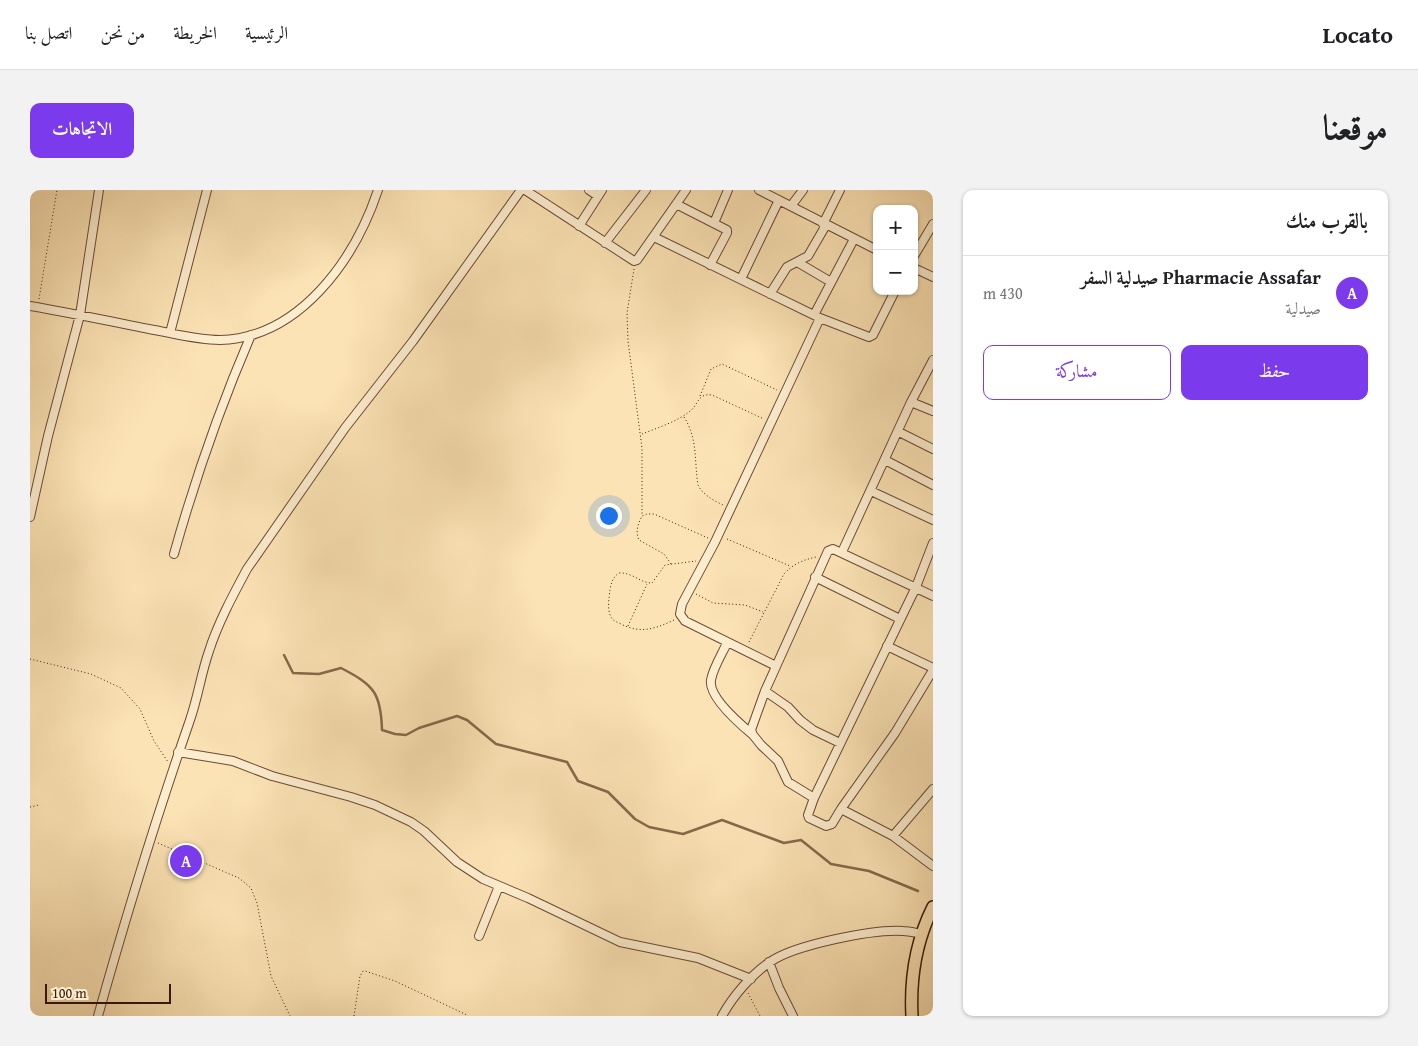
<!DOCTYPE html>
<html lang="ar">
<head>
<meta charset="utf-8">
<style>
	body { margin:0; font-family:"Gentium Book Plus",Amiri,serif; background:#f2f2f2; color:#202124; direction:rtl }
	.controls { position:absolute; right:15px; top:15px; display:grid; overflow:hidden; border-radius:10px; box-shadow:0 1px 4px #0004 }
	.controls button { width:45px; height:45px; display:grid; place-items:center; padding:0; border:0; border-bottom:1px solid #e0e0e0; background:#fff; color:#202124; font:25px sans-serif }
	.scale { position:absolute; left:15px; bottom:12px; width:126px; box-sizing:border-box; padding-left:5px; border:2px solid #391905; border-top:0; font-size:14px; line-height:18px; white-space:nowrap; color:#391905; -webkit-text-stroke:4px #fdedcf; paint-order:stroke }
	.you { position:absolute; left:578px; top:325px; width:18px; height:18px; margin:-12px; border:4px solid #fff; border-radius:50%; background:#1a73e8; box-shadow:0 0 0 8px #1a73e833 }
	.badge { display:grid; place-items:center; width:32px; height:32px; border-radius:50%; background:#7c3aed; color:#fff; font-size:16px; font-weight:700 }
	.pin { position:absolute; translate:-50% -50%; border:2px solid #fff; box-shadow:0 1px 5px #0006 }
	.list { margin:0; padding:0; list-style:none }
	h2 { display:flex; justify-content:space-between; align-items:center; height:65px; margin:0; padding:0 20px; font-size:21px }
	h2 small { font-size:16px; font-weight:400; color:#757577 }
	.list li { display:grid; grid-template-columns:32px 1fr auto; gap:15px; align-items:center; box-sizing:border-box; height:75px; padding:0 20px; border-top:1px solid #e0e0e0 }
	.list b { display:block; font-size:19px; white-space:nowrap }
	.list p { margin:0; font-size:16px; white-space:nowrap; color:#757577 }
	.list em { font-size:16px; font-style:normal; color:#757577 }
	.actions { display:flex; gap:10px; padding:15px 20px }
	.actions a { flex:1; padding:11px 0; border:1px solid #7c3aed; border-radius:10px; text-align:center; font-size:18px; color:#7c3aed }
	.actions .main { background:#7c3aed; color:#fff }
	.map { position:relative; flex:none; width:903px; height:826px; overflow:hidden; direction:ltr; border-radius:10px }
	header { display:flex; align-items:center; gap:30px; box-sizing:border-box; height:70px; padding:0 25px; background:#fff; border-bottom:1px solid #e0e0e0 }
	header strong { font-size:24px }
	nav { display:flex; gap:28px; margin-inline-start:auto; font-size:18px }
	.intro { display:flex; align-items:center; justify-content:space-between; box-sizing:border-box; height:120px; padding:0 30px }
	h1 { margin:0; font-size:35px }
	.button { padding:12px 22px; border-radius:10px; background:#7c3aed; color:#fff; font-size:18px; font-weight:700 }
	main { display:flex; gap:30px; padding:0 30px }
	aside { flex:1; background:#fff; border-radius:10px; box-shadow:0 1px 4px #0004 }
	.map>svg:first-child { display:block }
	.lines { fill:none; stroke-linecap:round; stroke-linejoin:round }
	.stream { stroke:#86694b; stroke-width:2.5 }
	.minor-casing { stroke:#6a4c31; stroke-width:10 }
	.primary-casing { stroke:#391905; stroke-width:14 }
	.path { stroke:#391905; stroke-width:1; stroke-dasharray:1 2.5; stroke-linecap:butt }
	.minor { stroke:#fdedcf; stroke-width:8 }
	.primary { stroke:#fce3b5; stroke-width:11 }
</style>
</head>
<body>
<header>
<strong>Locato</strong>
<nav><a>الرئيسية</a><a>الخريطة</a><a>من نحن</a><a>اتصل بنا</a></nav>
</header>
<div class="intro"><h1>موقعنا</h1><a class="button">الاتجاهات</a></div>
<main>
<aside>
<h2>بالقرب منك<small></small></h2>
<ul class="list">
<li><span class="badge">A</span><div><b>Pharmacie Assafar صيدلية السفر</b><p>صيدلية</p></div><em>430 m</em></li>
</ul>
<div class="actions"><a class="main">حفظ</a><a>مشاركة</a></div>
</aside>
<div class="map">
<svg width="903" height="826" viewBox="0 0 903 826">
	<rect width="100%" height="100%" fill="#fce3b5"/>
	<filter id="stains"><feTurbulence type="fractalNoise" baseFrequency=".004" numOctaves="4"/><feColorMatrix values="0 0 0 0 .2 0 0 0 0 .09 0 0 0 0 .02 0 0 0 .5 -.17"/></filter>
	<radialGradient id="worn" r=".72"><stop offset=".6" stop-color="#630" stop-opacity="0"/><stop offset="1" stop-color="#630" stop-opacity=".3"/></radialGradient>
	<g class="lines">
		<path class="stream" d="M254,465L263,483L289,484L311,478C344,495 351,503 352,540L365,544L376,545L389,538L427,526L437,530L466,554L537,572L548,591L578,602L605,629L619,637L653,644L692,630L754,653L771,650L801,674L839,681L888,701"/>
		<defs>
			<path id="minor" d="M495,0L604,71L607,70L656,0
				M559,0L568,6
				M729,0L847,60
				M646,14L697,40V43L680,75
				M761,16L773,0
				M684,33L698,0
				M793,34L810,0
				M549,36L572,0
				M624,47L790,128L839,147L843,145L865,101
				M575,53L616,0
				M884,66L903,34
				M767,72L801,92
				M884,78L903,87
				M711,89L749,10
				M740,104L757,77L778,66L796,35
				M0,116C40,123 79,131 119,139C142,143 166,150 190,150C270,148 325,69 348,0
				M784,125L824,49
				M140,143L177,0
				M881,212L903,221
				M869,242L903,259
				M855,270L903,295
				M841,301L903,330
				M0,327L18,246L50,125L69,0
				M903,353L886,397L784,608L778,625L779,628L796,636L802,634L811,619L865,543L903,480
				M812,362L881,212L903,170
				M144,364C165,289 190,217 221,145
				M785,387L870,429
				M697,453C692,464 683,478 681,490C678,507 711,535 723,545
				M857,456L903,478
				M746,476L655,431L650,424L652,414L685,352L790,128
				M735,501L758,517L770,530L783,540L810,553
				M148,562L203,571L242,586L321,607L345,615L381,632L394,641L427,672L453,689L498,708L590,752L668,768L721,789
				M784,608L758,592L748,571L731,555L723,545L721,540L735,501L798,361L803,359L903,406
				M811,619L863,646L903,676
				M863,646L903,599
				M449,746L469,696
				M739,772L749,798L763,826
				M68,826C96,726 126,628 160,530C168,507 171,484 179,461C188,433 203,405 217,379L315,238L383,151L491,0
				M692,826C703,806 721,785 740,772C764,755 843,739 873,741C879,741 886,743 892,744"/>
			<path id="primary" d="M882,826C880,788 886,751 903,717"/>
		</defs>
		<use href="#minor" class="minor-casing"/>
		<use href="#primary" class="primary-casing"/>
		<path class="path" d="M604,79L597,123L598,151L612,258V326
			M9,109L27,0
			M670,206L681,179L692,174L747,200
			M654,227C668,249 664,270 668,295C673,305 683,310 693,315
			M612,244C627,238 646,232 659,222C669,215 667,203 682,205L734,229
			M697,349L760,376
			M641,374L634,364L609,350C605,342 608,334 612,326L617,324H624L678,348
			M666,404L683,413L715,415L733,422
			M644,430C625,439 610,444 591,434C587,432 583,431 581,427C577,420 579,407 580,400C581,393 583,387 589,383C602,382 610,393 622,393L635,375L666,371
			M598,436L617,394
			M719,452L754,384C763,374 773,370 786,367
			M0,469L61,484L91,498L110,519L124,551L138,572
			M0,617L9,615
			M128,653L209,688L221,698L227,713L241,786L260,826
			M718,803L730,826
			M324,826L330,786L333,781H335L365,791L437,825"/>
		<use href="#minor" class="minor"/>
		<use href="#primary" class="primary"/>
	</g>
	<rect width="100%" height="100%" filter="url(#stains)"/>
	<rect width="100%" height="100%" fill="url(#worn)"/>
</svg>
<div class="controls">
<button>+</button>
<button>−</button>
</div>
<div class="scale">100 m</div>
<div class="you"></div>
<div class="pin badge" style="left:156px;top:671px">A</div>
</div>
</main>
</body>
</html>
